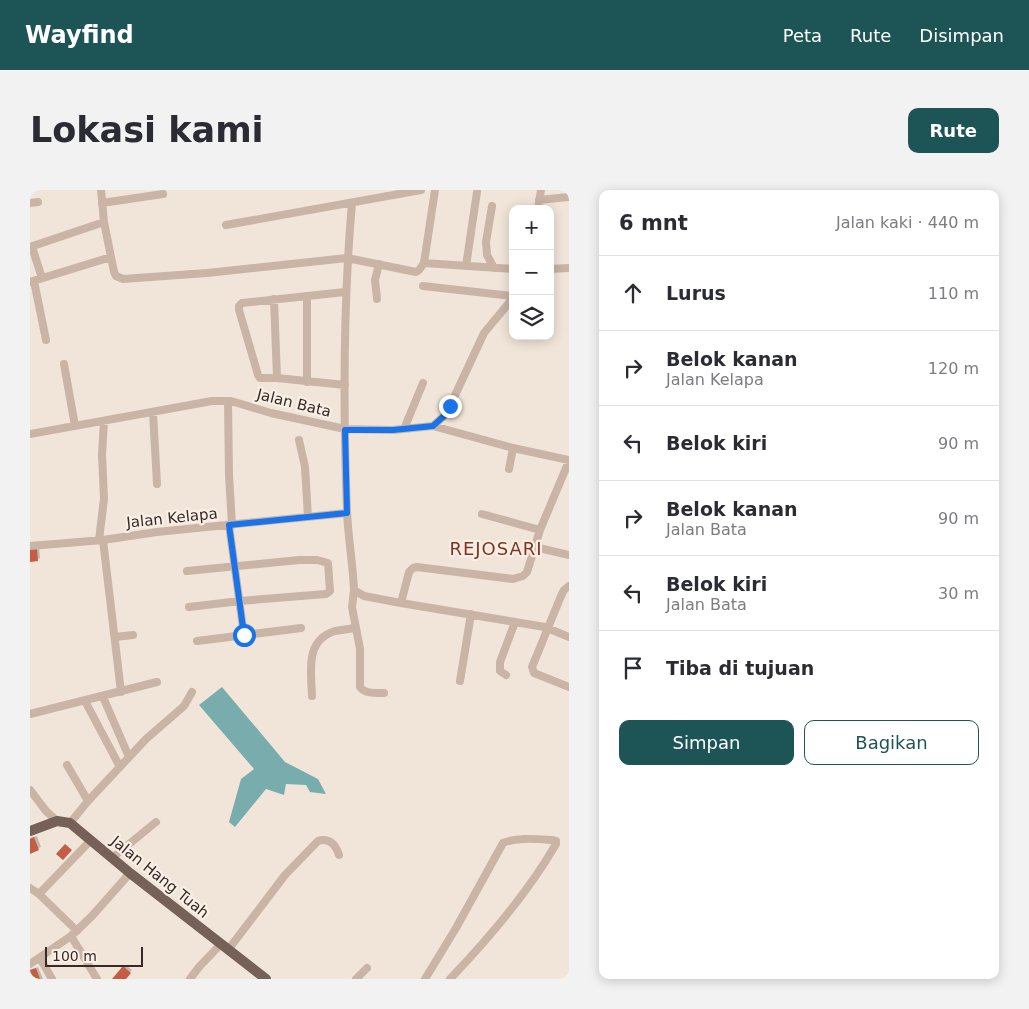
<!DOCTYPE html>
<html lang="id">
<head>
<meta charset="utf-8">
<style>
	body { margin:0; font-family:"DejaVu Sans",sans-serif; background:#f2f2f3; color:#2b2b33 }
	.controls { position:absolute; right:15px; top:15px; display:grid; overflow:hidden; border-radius:10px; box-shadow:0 2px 12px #0003 }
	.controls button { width:45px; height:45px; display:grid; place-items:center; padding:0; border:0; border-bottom:1px solid #e1e1e2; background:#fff; color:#2b2b33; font:25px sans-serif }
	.scale { position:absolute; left:15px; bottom:12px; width:98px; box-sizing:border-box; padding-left:5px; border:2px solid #352a27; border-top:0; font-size:14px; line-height:18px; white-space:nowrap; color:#352a27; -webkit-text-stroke:4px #f9efe5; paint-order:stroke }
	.stop { position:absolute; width:15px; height:15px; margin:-11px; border:4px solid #1a73e8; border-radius:50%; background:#fff }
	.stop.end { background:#1a73e8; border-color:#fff; box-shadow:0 1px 5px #0008 }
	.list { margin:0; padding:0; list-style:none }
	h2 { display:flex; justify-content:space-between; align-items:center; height:65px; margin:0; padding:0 20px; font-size:21px }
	h2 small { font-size:16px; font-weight:400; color:#7c7c81 }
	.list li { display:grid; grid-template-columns:32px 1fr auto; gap:15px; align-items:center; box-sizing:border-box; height:75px; padding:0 20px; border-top:1px solid #e1e1e2 }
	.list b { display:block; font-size:19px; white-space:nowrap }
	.list p { margin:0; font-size:16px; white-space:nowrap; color:#7c7c81 }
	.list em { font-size:16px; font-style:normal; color:#7c7c81 }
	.actions { display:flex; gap:10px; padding:15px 20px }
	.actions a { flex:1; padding:11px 0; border:1px solid #1d5455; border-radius:10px; text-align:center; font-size:18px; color:#1d5455 }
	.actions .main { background:#1d5455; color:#fff }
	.icon { flex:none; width:28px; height:28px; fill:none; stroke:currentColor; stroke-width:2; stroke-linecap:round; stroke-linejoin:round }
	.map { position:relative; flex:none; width:539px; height:789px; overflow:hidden; border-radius:10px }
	header { display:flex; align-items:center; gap:30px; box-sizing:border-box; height:70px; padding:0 25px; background:#1d5455; color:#fff }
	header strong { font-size:24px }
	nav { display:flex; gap:28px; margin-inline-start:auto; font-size:18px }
	.intro { display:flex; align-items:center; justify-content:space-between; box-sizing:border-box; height:120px; padding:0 30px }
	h1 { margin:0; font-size:35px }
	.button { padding:12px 22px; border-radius:10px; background:#1d5455; color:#fff; font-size:18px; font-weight:700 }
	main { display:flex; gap:30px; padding:0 30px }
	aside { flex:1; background:#fff; border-radius:10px; box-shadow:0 2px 12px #0003 }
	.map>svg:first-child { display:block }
	.water { fill:#79adad }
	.shadow { fill:#0003 }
	.building { fill:#c45d44 }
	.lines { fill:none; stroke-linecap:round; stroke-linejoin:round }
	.minor { stroke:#c9b4a6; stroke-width:8 }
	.major { stroke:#766158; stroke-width:10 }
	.route { stroke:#1a73e8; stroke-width:6 }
	.labels { text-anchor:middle; stroke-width:4.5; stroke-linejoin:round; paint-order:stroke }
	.street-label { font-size:15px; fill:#352a27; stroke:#f9efe5 }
	.quarter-label { font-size:18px; letter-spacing:1px; fill:#823321; stroke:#f9efe5 }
</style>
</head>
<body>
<header>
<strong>Wayfind</strong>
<nav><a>Peta</a><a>Rute</a><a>Disimpan</a></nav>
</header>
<div class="intro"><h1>Lokasi kami</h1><a class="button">Rute</a></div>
<main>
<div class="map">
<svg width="539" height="789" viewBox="0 0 539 789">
	<rect width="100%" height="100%" fill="#f1e5d9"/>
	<path class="water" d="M192,497L255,572L288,589L296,604L280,602L276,595L256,594L254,605L236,599L205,637L199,632L211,589L224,579L169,515Z"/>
	<path class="shadow" d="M9,357L10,368L7,370H0Z
		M7,646L11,657L0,662V648Z
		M96,775L102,780L94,789H84Z
		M8,777L13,789H0V780Z"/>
	<path class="building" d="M7,358L8,371L0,372V359Z
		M4,647L9,660L0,664V649Z
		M35,654L42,660L33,670L26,664Z
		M93,776L101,783L96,789H82Z
		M6,778L10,789H0V780Z"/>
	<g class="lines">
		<path class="minor" d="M71,0L74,32L84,82L86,86L93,89L177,83L317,68L386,82L389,80L394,73L483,79
			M509,10L539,7
			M0,13L8,12
			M72,13L133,4
			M322,13C313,116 313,218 317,321C318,348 323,374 324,400L334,406L371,413L515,437L539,447
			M462,16L456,52L457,65L464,78
			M508,19L511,0
			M196,35L391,0
			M0,57L74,32
			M2,57L12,88
			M394,73L405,0
			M436,76L447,2
			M520,79L539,78
			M4,91L16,150
			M0,92L81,67
			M393,96L483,106
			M244,109L247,188
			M347,109L345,90L349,74
			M34,174L45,236
			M277,192V106
			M315,195L247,188H230L228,185L209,120V116L212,113L315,102
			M198,211L199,285L202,335
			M123,222L127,294
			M403,236L483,258L539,270
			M374,239L393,193
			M0,244L182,211H201L241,223L315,239L363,240L403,236L415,225L420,216L454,143L483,108
			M269,250L275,277L278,327
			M479,279L483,258
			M452,324L510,340
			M199,335L214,445
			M69,350L74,309L72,264L74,231
			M73,350L91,502
			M0,356L73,350L127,342L317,323
			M505,357L539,365
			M157,381L269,370H287L298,373L300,401L296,404L210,411L159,417
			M539,396L534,400L531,406L502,477L504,483L539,497
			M324,400L322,417L330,459V497C335,504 346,503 354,503
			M371,413L379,382L383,378L387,377L483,389L493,386L497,382L510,340L539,271
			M85,447L103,445
			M167,451L271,438
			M476,485L470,481V472L485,432
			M430,491L441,424
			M282,506C281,481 275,450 305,441C312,440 319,439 325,438
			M73,507L99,567
			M55,511L90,577
			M0,524L127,492
			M37,575L58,611
			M0,600L16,621L27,631
			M40,633L58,611L116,549L154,516L162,502
			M82,668L126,632
			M0,698L9,704L47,741
			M9,704L61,650
			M41,746L67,789
			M198,760L255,685L288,651C299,647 306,655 309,665
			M10,768L22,789
			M0,774L41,746L62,726L100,683
			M160,789L169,777L191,754
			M326,789L337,778
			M395,789L426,738L473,653C487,647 507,649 522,650L526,651V654C498,703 459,748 420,789"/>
		<path class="major" d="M0,641L27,631L40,633L100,683L236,789"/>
	</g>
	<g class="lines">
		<path class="route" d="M214,445L199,335L317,323L315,240H363L403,236L415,225L420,216"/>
	</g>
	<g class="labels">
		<g class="street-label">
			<text transform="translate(264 213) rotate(14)" y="5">Jalan Bata</text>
			<text transform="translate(142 328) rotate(-6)" y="5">Jalan Kelapa</text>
			<text transform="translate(130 687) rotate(39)" y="5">Jalan Hang Tuah</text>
		</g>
		<g class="quarter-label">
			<text x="466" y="365">REJOSARI</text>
		</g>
	</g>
</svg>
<div class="controls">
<button>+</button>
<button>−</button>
<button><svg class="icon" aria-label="layers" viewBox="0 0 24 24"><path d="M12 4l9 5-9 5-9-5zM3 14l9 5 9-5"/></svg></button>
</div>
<div class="scale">100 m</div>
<div class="stop" style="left:214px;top:445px"></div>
<div class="stop end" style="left:420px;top:216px"></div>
</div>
<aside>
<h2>6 mnt<small>Jalan kaki · 440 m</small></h2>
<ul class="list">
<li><svg class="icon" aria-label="ahead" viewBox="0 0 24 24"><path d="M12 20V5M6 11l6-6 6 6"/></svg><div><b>Lurus</b></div><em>110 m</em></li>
<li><svg class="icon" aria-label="right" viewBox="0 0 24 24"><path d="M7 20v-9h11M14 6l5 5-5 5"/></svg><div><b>Belok kanan</b><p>Jalan Kelapa</p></div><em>120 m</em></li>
<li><svg class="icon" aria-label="left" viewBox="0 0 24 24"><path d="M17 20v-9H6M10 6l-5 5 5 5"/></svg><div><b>Belok kiri</b></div><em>90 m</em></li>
<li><svg class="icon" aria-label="right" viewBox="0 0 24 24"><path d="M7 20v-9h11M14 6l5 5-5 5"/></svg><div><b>Belok kanan</b><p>Jalan Bata</p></div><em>90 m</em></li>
<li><svg class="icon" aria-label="left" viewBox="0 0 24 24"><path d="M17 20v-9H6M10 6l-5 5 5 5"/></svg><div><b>Belok kiri</b><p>Jalan Bata</p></div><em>30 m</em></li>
<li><svg class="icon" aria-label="arrive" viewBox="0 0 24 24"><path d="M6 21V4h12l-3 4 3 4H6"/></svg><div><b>Tiba di tujuan</b></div></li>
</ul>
<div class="actions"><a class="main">Simpan</a><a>Bagikan</a></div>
</aside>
</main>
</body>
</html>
